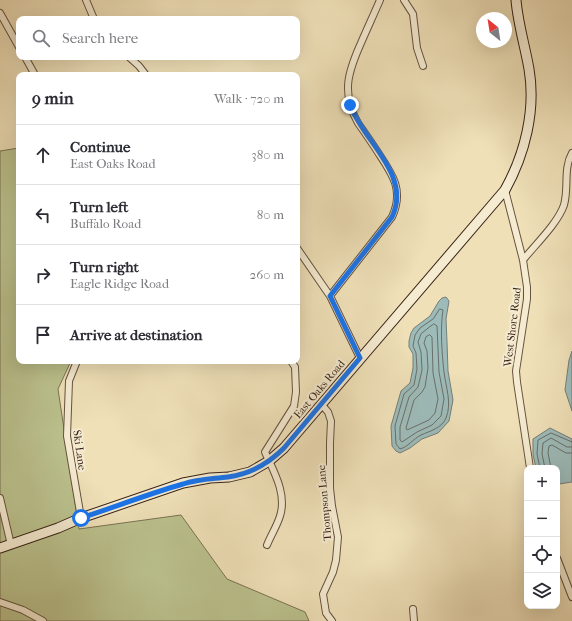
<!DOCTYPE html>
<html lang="en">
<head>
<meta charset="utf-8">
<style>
	body { margin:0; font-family:"IM FELL French Canon",serif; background:#f7f7f7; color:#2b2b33 }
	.controls { position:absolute; right:12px; bottom:12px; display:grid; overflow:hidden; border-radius:8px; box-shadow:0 4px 16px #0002 }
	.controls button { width:36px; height:36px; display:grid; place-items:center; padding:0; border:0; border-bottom:1px solid #e1e1e2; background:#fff; color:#2b2b33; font:20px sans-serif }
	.compass { position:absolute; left:476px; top:12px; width:36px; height:36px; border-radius:50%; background:#fff; box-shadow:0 4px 16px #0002; rotate:330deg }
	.stop { position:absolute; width:12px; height:12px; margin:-9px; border:3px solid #1a73e8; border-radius:50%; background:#fff }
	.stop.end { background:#1a73e8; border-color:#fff; box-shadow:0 1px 4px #0008 }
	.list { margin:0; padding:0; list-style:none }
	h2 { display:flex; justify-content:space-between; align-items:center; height:52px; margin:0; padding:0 16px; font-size:17px }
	h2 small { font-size:13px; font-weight:400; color:#7c7c81 }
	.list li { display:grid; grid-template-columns:26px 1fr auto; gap:12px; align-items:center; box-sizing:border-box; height:60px; padding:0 16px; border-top:1px solid #e1e1e2 }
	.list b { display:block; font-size:15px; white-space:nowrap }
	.list p { margin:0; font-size:13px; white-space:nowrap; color:#7c7c81 }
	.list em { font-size:13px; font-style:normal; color:#7c7c81 }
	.icon { flex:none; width:22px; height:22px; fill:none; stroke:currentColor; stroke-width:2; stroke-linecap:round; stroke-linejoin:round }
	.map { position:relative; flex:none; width:572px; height:621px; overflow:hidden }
	.search { position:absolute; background:#fff; box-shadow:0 4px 16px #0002; left:16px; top:16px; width:284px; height:44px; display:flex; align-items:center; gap:10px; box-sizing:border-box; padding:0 14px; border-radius:8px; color:#7c7c81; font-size:15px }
	.panel { position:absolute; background:#fff; box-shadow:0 4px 16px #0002; left:16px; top:72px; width:284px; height:292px; border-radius:8px }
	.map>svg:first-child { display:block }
	.green { fill:#bbc28e; stroke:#7a7252 }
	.water { fill:#9dbbb9; stroke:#757e78 }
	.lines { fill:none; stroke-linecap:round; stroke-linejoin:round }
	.shore { stroke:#6a6f68; stroke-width:1 }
	.street-casing { stroke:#66523f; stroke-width:8 }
	.secondary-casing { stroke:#382317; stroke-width:11 }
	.street { stroke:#f5ebd1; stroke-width:6 }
	.secondary { stroke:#f5ebd1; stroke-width:9 }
	.route { stroke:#1a73e8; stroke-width:5 }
	.labels { text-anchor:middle; stroke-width:4; stroke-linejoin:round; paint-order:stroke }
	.street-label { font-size:11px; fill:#382317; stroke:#f5ebd1 }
</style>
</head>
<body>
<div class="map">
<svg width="572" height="621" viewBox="0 0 572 621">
	<rect width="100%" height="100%" fill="#efe0b8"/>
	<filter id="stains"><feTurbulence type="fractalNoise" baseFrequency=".005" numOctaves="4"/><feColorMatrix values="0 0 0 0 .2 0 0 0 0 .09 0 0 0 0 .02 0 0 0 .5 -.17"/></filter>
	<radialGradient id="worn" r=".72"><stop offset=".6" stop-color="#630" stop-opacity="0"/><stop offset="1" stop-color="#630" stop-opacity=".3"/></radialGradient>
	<path class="green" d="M19,148V361H71L58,389L79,529L181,515L227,579L305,612L309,621H0V151Z"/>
	<path class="water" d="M446,297L449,301L446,319L447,342L448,371L453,400L449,421L438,433L422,439L410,448L400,453L396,451L392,446L391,426L401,391L410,383L413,368V354L409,347V341L411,333L414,328L430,316L439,301L442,298Z
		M572,351V411L565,390L569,360Z
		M550,428L572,439V482L559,484L557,483V468H536L533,455V439Z"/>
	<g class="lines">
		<path class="shore" d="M440,309L443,310C440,329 442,354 444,372C446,388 452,403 446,418C442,428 430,431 421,435C413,439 408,447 400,449L396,444L395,426L404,394L414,385L417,369L416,353L413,346L415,335L420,328L433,319Z
			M434,324L437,326L439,372L444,399L441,416L432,425L417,432L402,442L400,440V427L409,397L418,387L422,370L421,352L418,342L421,334Z
			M430,335L432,337L433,373L438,399L435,413L429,420L407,430L406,428L414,400L422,392L425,387L428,368L427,351L424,343L426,337Z
			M540,468L537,454L538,440L551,433L572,442
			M545,468L542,454L543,443L551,438L567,447H572
			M551,468L548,453L549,446L552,445L566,453H572"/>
		<defs>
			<path id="street" d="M86,0L94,19
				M404,0L413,14L417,48L423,66
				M0,13L19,47
				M25,57L35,75
				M129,57L139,66L146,75
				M505,190L523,260L527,287V299L516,371L517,382L530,468
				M297,248L330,296L360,358
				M523,260C535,245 558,223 564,205C569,187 563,169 572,153
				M330,296L392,217C404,191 393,175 379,154C372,143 365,133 358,123C341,93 348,72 361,43C367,29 374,14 380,0
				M77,361L69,381L67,436L81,518
				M321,404L328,412L331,421L330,443V488L332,506L338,537L336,560L333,572L323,594L326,613L332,621
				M0,498L11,545
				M267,545C271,535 277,526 280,516C287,494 274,472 265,452L294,406L296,392L295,367L291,361
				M557,558L572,597
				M0,602L23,610L43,621
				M413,609L414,621"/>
			<path id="secondary" d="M0,548L58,528L81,518L183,483L210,478L229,477L250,472L269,461L284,448L505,190C525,154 536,110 529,69C525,46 518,24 516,0"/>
		</defs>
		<use href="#street" class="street-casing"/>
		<use href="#secondary" class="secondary-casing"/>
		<use href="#street" class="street"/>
		<use href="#secondary" class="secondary"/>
	</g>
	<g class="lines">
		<path class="route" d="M81,518C115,507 148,494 183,484C198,479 212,479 228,477C250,474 268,464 284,448L360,358L330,296L392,217C412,175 364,142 350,105"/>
	</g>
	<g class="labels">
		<g class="street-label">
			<text transform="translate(512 327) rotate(-83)" y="4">West Shore Road</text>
			<text transform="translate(319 389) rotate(-50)" y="4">East Oaks Road</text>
			<text transform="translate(80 450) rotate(82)" y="4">Ski Lane</text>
			<text transform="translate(324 503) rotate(-95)" y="4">Thompson Lane</text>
		</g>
	</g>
	<rect width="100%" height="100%" filter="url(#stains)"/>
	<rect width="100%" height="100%" fill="url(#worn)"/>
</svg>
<div class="controls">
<button>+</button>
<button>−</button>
<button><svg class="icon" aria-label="locate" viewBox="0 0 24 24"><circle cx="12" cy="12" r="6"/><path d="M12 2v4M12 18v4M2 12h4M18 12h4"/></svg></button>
<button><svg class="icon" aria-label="layers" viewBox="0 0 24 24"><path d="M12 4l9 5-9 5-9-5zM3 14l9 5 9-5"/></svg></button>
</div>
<svg class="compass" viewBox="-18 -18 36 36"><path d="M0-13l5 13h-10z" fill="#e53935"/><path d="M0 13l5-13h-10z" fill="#7c7c81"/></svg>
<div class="stop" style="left:81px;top:518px"></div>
<div class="stop end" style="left:350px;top:105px"></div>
<div class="search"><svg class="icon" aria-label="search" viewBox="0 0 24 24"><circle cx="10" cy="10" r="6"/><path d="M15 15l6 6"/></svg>Search here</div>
<section class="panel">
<h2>9 min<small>Walk · 720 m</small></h2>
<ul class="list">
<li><svg class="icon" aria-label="ahead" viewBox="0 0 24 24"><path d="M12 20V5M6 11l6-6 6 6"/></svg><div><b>Continue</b><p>East Oaks Road</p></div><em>380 m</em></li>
<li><svg class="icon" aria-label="left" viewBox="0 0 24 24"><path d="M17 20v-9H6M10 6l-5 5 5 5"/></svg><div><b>Turn left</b><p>Buffalo Road</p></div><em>80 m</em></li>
<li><svg class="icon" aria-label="right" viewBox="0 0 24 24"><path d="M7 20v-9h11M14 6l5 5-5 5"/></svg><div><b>Turn right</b><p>Eagle Ridge Road</p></div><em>260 m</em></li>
<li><svg class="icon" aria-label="arrive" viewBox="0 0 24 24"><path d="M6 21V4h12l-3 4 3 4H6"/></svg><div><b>Arrive at destination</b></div></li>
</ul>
</section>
</div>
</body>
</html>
